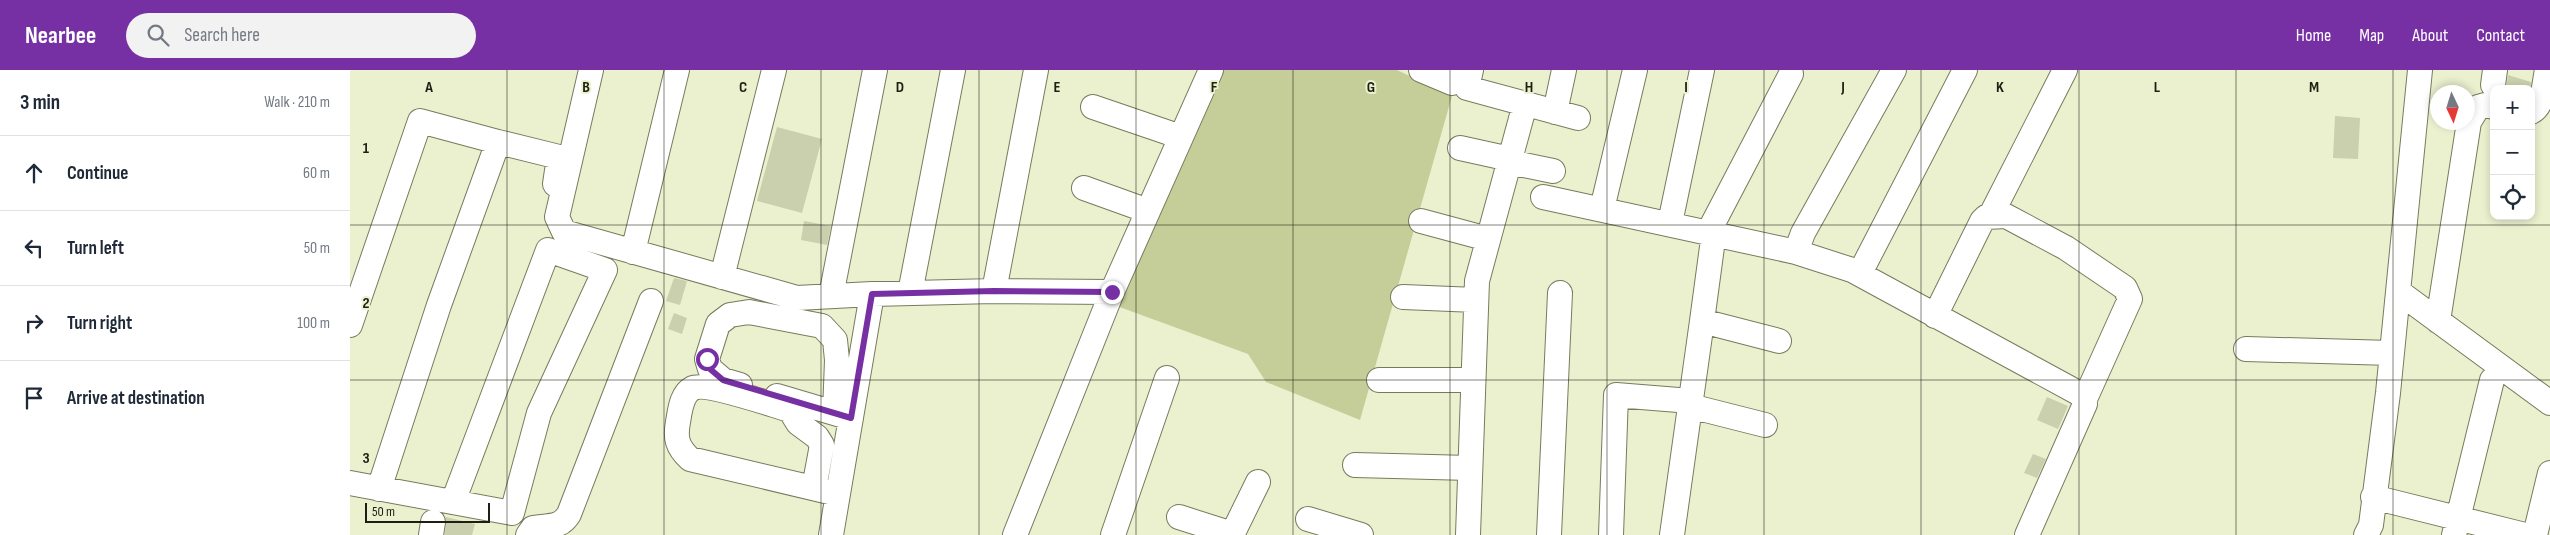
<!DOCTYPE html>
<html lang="en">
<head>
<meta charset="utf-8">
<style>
	body { margin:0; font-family:"Sofia Sans Condensed",sans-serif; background:#f2f2f3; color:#1f2937 }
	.controls { position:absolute; right:15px; top:15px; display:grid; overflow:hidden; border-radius:10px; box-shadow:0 2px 8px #0003 }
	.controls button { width:45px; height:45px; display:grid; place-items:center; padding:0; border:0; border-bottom:1px solid #e0e1e3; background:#fff; color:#1f2937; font:25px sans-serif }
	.compass { position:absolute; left:2080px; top:15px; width:45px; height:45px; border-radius:50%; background:#fff; box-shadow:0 2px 8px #0003; rotate:176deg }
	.scale { position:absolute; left:15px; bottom:12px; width:125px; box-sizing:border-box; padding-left:5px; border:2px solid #1d1f12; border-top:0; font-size:14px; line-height:18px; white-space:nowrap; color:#1d1f12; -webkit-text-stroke:4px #ebf1cf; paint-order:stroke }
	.stop { position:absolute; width:15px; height:15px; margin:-11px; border:4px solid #7730a3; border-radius:50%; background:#fff }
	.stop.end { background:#7730a3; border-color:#fff; box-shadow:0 1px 5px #0008 }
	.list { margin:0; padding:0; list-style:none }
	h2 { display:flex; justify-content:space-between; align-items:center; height:65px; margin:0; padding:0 20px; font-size:21px }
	h2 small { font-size:16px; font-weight:400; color:#747a83 }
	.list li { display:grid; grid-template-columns:32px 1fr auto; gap:15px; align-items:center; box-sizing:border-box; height:75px; padding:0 20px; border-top:1px solid #e0e1e3 }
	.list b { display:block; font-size:19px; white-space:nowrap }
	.list em { font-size:16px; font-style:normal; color:#747a83 }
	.icon { flex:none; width:28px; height:28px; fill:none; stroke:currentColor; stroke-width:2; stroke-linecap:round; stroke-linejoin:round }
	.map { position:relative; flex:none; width:2200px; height:465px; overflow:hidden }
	header { display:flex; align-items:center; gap:30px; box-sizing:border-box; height:70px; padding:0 25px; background:#7730a3; color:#fff }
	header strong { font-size:24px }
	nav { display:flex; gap:28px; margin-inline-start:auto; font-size:18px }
	.search { width:350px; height:45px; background:#f2f2f3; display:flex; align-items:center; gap:12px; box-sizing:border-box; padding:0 18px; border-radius:28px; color:#747a83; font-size:19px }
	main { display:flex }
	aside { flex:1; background:#fff }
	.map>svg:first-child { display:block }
	.green { fill:#c5cd98 }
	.building { fill:#cacfad }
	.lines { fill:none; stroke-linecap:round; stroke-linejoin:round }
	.minor-casing { stroke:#777b5d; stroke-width:26 }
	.minor { stroke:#fff; stroke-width:24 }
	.route { stroke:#7730a3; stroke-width:6 }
	.grid { fill:none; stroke:#1d1f12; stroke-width:1; stroke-opacity:0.55 }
	.grid-label { font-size:16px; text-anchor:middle; font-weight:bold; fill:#1d1f12; stroke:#ebf1cf; stroke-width:4; stroke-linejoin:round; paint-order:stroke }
</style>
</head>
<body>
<header>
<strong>Nearbee</strong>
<div class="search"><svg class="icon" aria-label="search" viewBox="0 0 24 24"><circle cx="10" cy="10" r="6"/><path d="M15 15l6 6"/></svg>Search here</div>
<nav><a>Home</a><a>Map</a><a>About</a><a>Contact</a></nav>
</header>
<main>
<aside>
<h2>3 min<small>Walk · 210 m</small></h2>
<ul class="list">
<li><svg class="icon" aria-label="ahead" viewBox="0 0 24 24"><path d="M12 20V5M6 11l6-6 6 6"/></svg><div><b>Continue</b></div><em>60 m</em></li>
<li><svg class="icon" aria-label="left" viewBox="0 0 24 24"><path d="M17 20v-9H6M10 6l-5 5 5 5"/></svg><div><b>Turn left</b></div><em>50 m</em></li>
<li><svg class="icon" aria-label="right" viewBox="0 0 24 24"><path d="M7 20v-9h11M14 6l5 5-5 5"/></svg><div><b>Turn right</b></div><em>100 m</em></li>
<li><svg class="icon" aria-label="arrive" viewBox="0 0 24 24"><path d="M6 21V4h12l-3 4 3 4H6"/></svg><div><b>Arrive at destination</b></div></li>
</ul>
</aside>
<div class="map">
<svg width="2200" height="465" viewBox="0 0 2200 465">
	<rect width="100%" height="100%" fill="#ebf1cf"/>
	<path class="green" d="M871,0H1047L1102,26L1010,350L916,312L898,284L764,235Z"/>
	<path class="building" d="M2158,5L2181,12L2180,19H2156Z
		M1985,46L2010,48L2008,89L1983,88Z
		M427,57L472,69L452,143L407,131Z
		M454,151L481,156L477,175L451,170Z
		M324,208L337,211L330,235L316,231Z
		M324,243L337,248L332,264L318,259Z
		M1697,327L1718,336L1708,359L1687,350Z
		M1683,384L1696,389L1687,408L1674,403Z
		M96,447L125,454L122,465H95Z"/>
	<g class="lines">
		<defs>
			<path id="minor" d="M241,0L207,147L214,162L447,228L522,224L481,465
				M1071,0L1102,13L1104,0
				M1121,0L1117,18L1228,48
				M2143,15L2145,0
				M743,37L831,67
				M1205,42L1214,0
				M2181,42C2194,36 2194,13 2197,0
				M1110,78L1160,89
				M1159,92L1203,101
				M734,118L798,141
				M1193,127L1446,182L1502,200L1732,325L1735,334L1677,465
				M1252,139L1285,0
				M1641,145L1715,0
				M1071,151L1138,169
				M1320,153L1352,0
				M1359,161L1441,4
				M1364,162L1352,251L1429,271
				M283,182L327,0
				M1446,182L1453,163L1544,0
				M1510,203L1615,0
				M372,207L424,0
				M644,221L686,0
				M2049,222L2200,333
				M560,223L603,0
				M522,224L644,221L762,222
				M481,226L525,0
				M1053,227L1126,230
				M1585,246L1632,151L1636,147L1656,146L1716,178L1775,218L1780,229L1735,329
				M2088,251L2119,52L2128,37L2135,35L2144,37
				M0,255L70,51L148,72
				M1896,279L2042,283
				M1029,310H1123
				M390,315L373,310L360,299L357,289L368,254L380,245L399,242L472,256L485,270L487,290L485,343
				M427,326L501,348
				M1340,336L1415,355
				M1005,395L1120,398
				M0,413L162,443L189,343L255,200L198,180L103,432
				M464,418L472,375L467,367L448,353L440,340C422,335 357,312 343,318C331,324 330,341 328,352C325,368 327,377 340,389L488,424
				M29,419L89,235L148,72L209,87L205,114
				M2023,427L2175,465
				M829,447L882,464
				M958,449L1011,465
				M81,465L83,452
				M178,465L183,458C198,455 210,459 219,444L301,231
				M665,465L762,222L861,0
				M763,465L817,308
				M882,465L908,412
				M1118,465L1127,211L1175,34
				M1199,465L1210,223
				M1261,465L1266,325L1341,331
				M1322,465L1352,251
				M2016,465L2021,455L2038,323L2070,0
				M2104,465L2142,310
				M2185,465L2200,403"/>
		</defs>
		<use href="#minor" class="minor-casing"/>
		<use href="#minor" class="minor"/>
	</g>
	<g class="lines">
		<path class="route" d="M357,289L360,299L373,310L501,348L522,224L644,221L762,222"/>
	</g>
	<path class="grid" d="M157,0V465M314,0V465M471,0V465M629,0V465M786,0V465M943,0V465M1100,0V465M1257,0V465M1414,0V465M1571,0V465M1729,0V465M1886,0V465M2043,0V465M0,155H2200M0,310H2200"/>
	<g class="grid-label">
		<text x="79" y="22">A</text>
		<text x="236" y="22">B</text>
		<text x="393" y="22">C</text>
		<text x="550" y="22">D</text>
		<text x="707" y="22">E</text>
		<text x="864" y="22">F</text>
		<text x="1021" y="22">G</text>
		<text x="1179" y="22">H</text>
		<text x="1336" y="22">I</text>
		<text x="1493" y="22">J</text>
		<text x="1650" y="22">K</text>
		<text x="1807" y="22">L</text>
		<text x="1964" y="22">M</text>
		<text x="16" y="83">1</text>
		<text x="16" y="238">2</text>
		<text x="16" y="393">3</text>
	</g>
</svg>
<div class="controls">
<button>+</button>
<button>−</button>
<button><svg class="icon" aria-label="locate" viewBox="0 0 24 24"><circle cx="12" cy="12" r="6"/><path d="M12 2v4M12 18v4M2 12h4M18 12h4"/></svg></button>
</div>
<svg class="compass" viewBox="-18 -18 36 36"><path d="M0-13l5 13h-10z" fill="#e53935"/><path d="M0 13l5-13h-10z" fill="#747a83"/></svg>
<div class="scale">50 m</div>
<div class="stop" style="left:357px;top:289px"></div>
<div class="stop end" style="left:762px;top:222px"></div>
</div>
</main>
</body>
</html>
